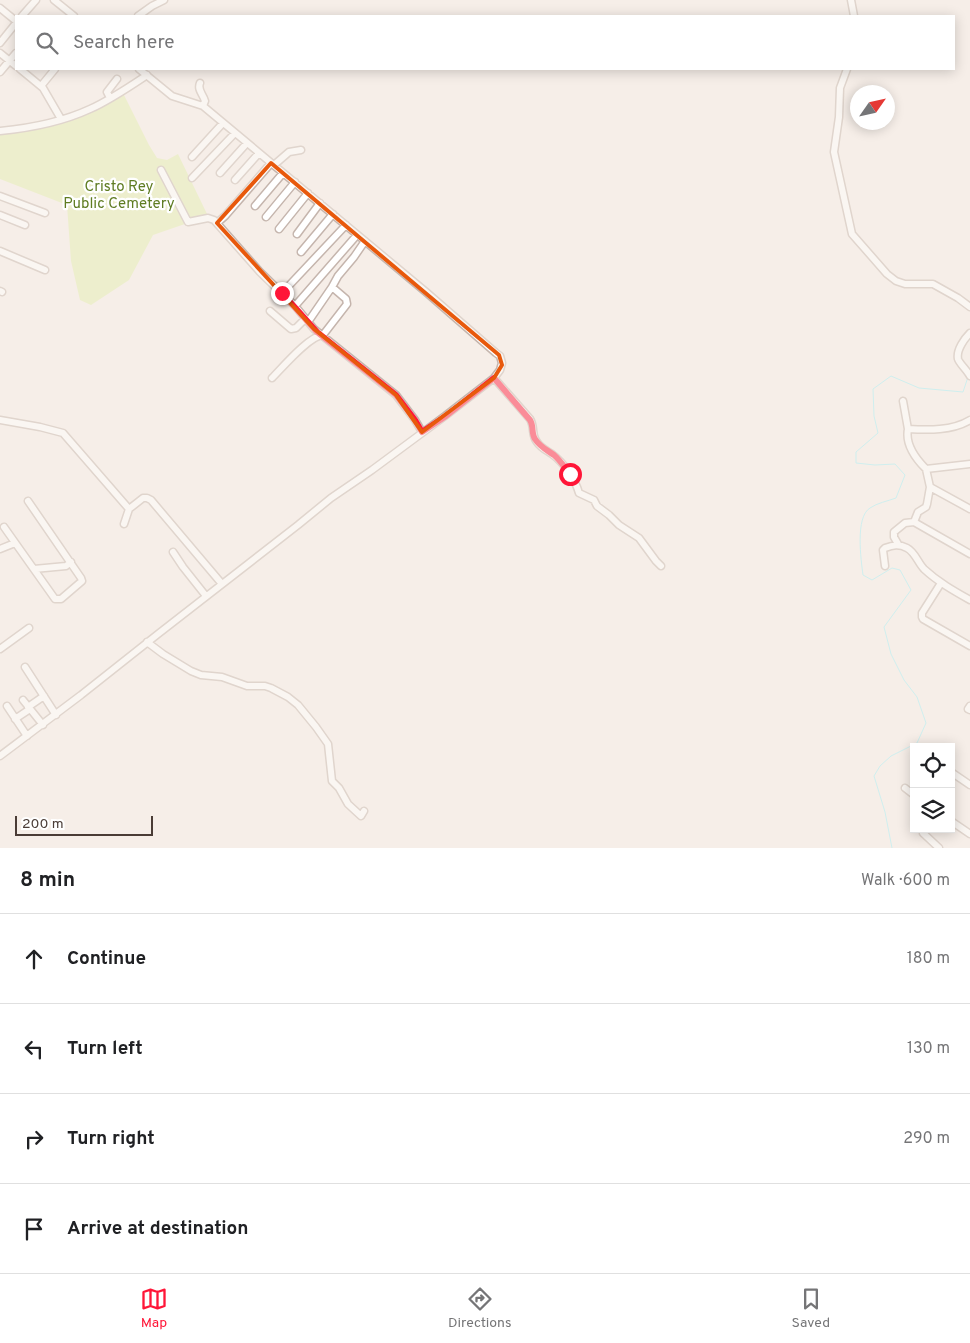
<!DOCTYPE html>
<html lang="en">
<head>
<meta charset="utf-8">
<style>
	body { margin:0; font-family:Overpass,sans-serif; background:#f2f2f2; color:#202124 }
	.controls { position:absolute; right:15px; bottom:15px; display:grid; overflow:hidden; border-radius:0px; box-shadow:0 2px 12px #0003 }
	.controls button { width:45px; height:45px; display:grid; place-items:center; padding:0; border:0; border-bottom:1px solid #e0e0e0; background:#fff; color:#202124; font:25px sans-serif }
	.compass { position:absolute; left:850px; top:85px; width:45px; height:45px; border-radius:50%; background:#fff; box-shadow:0 2px 12px #0003; rotate:56deg }
	.scale { position:absolute; left:15px; bottom:12px; width:138px; box-sizing:border-box; padding-left:5px; border:2px solid #4a3c36; border-top:0; font-size:14px; line-height:18px; white-space:nowrap; color:#4a3c36; -webkit-text-stroke:4px #fff; paint-order:stroke }
	.stop { position:absolute; width:15px; height:15px; margin:-11px; border:4px solid #ff1638; border-radius:50%; background:#fff }
	.stop.end { background:#ff1638; border-color:#fff; box-shadow:0 1px 5px #0008 }
	.list { margin:0; padding:0; list-style:none }
	h2 { display:flex; justify-content:space-between; align-items:center; height:65px; margin:0; padding:0 20px; font-size:21px }
	h2 small { font-size:16px; font-weight:400; color:#757577 }
	.list li { display:grid; grid-template-columns:32px 1fr auto; gap:15px; align-items:center; box-sizing:border-box; height:90px; padding:0 20px; border-top:1px solid #e0e0e0 }
	.list b { display:block; font-size:19px; white-space:nowrap }
	.list em { font-size:16px; font-style:normal; color:#757577 }
	.icon { flex:none; width:28px; height:28px; fill:none; stroke:currentColor; stroke-width:2; stroke-linecap:round; stroke-linejoin:round }
	.map { position:relative; flex:none; width:970px; height:848px; overflow:hidden }
	.search { position:absolute; background:#fff; box-shadow:0 2px 12px #0003; left:15px; right:15px; top:15px; height:55px; display:flex; align-items:center; gap:12px; box-sizing:border-box; padding:0 18px; border-radius:0px; color:#757577; font-size:19px }
	.sheet { height:425px; background:#fff }
	nav { display:flex; justify-content:space-around; align-items:center; box-sizing:border-box; height:70px; border-top:1px solid #e0e0e0; background:#fff; font-size:14px; color:#757577 }
	nav a { display:grid; justify-items:center; gap:2px }
	nav .on { color:#ff1638 }
	.map>svg:first-child { display:block }
	.green { fill:#e3edae }
	.lines { fill:none; stroke-linecap:round; stroke-linejoin:round }
	.stream { stroke:#a0edf7; stroke-width:1 }
	.minor-casing { stroke:#c5b5ad; stroke-width:9 }
	.minor { stroke:#fff; stroke-width:6 }
	.route { stroke:#ff1638; stroke-width:6 }
	.marked { fill:none; stroke:#e8590c; stroke-width:4; stroke-linejoin:round }
	.labels { text-anchor:middle; stroke-width:4.5; stroke-linejoin:round; paint-order:stroke }
	.park-label { font-size:15px; fill:#5f7c22; stroke:#fff }
</style>
</head>
<body>
<div class="map">
<svg width="970" height="848" viewBox="0 0 970 848">
	<rect width="100%" height="100%" fill="#f6eee8"/>
	<path class="green" d="M123,93L149,145L157,158L167,160L178,154L208,216L153,235L129,280L91,305L80,300L71,261L67,205L0,179V134L37,129L75,118Z"/>
	<g class="lines">
		<path class="stream" d="M892,848L885,812L874,776L880,766L891,756L917,743L926,723L917,697L904,680L891,654L884,627L911,590L900,570L892,568L872,580L863,575C861,560 855,517 870,508C877,503 888,501 896,498L905,475L895,464L875,465L856,463V452L878,433L874,416L873,389L891,376L919,388L963,392L968,377"/>
		<defs>
			<path id="minor" d="M54,0L74,16
				M851,0L854,16
				M0,8L16,21
				M22,16L36,0
				M138,16L152,6L164,0
				M0,43L16,23
				M0,53L16,66
				M20,69L43,88L61,119
				M847,69L840,88L839,117L834,152L852,234L887,274L896,281L905,284H933L958,298L970,307
				M0,72L16,53
				M200,83C197,90 203,94 205,101L203,106
				M41,86L55,69
				M110,98L107,92L117,79
				M0,131C31,128 62,122 90,109C110,100 129,87 147,75
				M192,157L223,123
				M274,165L289,152L301,150
				M161,170L188,222L208,218L214,220L260,272L295,306L314,329L396,395L415,420L422,432
				M220,173L247,143
				M192,178L235,133
				M235,180L259,153
				M0,196L45,213
				M255,206L283,173
				M0,215L25,225
				M266,217L295,182
				M217,223L225,216L271,163
				M279,229L308,193
				M297,234L320,203
				M0,251L45,270
				M301,252L333,214
				M0,291L2,292
				M282,293L346,225
				M295,306L357,235
				M270,311L291,329L296,328L305,319
				M308,322L332,287L338,276L354,257L365,241
				M970,333C965,338 956,350 958,359C959,363 967,370 970,376
				M272,378C283,367 309,336 323,335L347,304L346,299L332,287
				M494,378L530,419C535,427 531,435 537,442C541,448 546,450 552,454C564,463 575,479 579,493L594,500L597,506L609,515L619,525L639,538L656,561L661,566
				M903,401L908,429C928,430 952,431 970,420
				M0,420L40,427L63,433L129,509
				M908,429C905,444 916,459 926,469
				M930,487L970,509
				M914,522L918,512L926,507L927,504L930,487L926,469L970,464
				M124,524L129,509L143,498H147L151,500L222,584
				M4,527L55,599H61L82,581L81,578L28,501
				M898,544L894,537V532L905,523L914,522L970,554
				M0,549L15,543
				M173,552L183,567L206,596
				M885,566L883,550L885,548C893,545 899,544 907,548C915,552 918,563 924,569C938,582 954,591 970,600
				M34,569L66,566L71,562
				M941,583L922,613V617L923,619L970,646
				M147,642L163,654L191,671L201,675L222,677L247,686H265L271,688L288,697L298,705L316,727L328,744L332,781L339,788L348,804L361,816L364,811
				M0,649L29,628
				M25,667L56,715
				M23,700L43,725
				M7,706L27,736
				M970,706L968,709L970,710
				M28,707L44,696
				M15,719L30,709
				M0,756L81,695L158,634L298,525L331,498L372,470L445,416L494,378L500,370L502,363L500,356L496,353L426,292L203,106L172,96L139,69
				M951,772L970,785
				M905,788L914,795
				M951,821L970,834
				M923,833L939,848"/>
		</defs>
		<use href="#minor" class="minor-casing"/>
		<use href="#minor" class="minor"/>
	</g>
	<g class="lines">
		<path class="route" d="M282,293L317,332L396,395L415,420L422,432L446,416L494,378L530,420C534,426 531,433 535,439C540,447 547,450 554,455C560,460 565,468 570,474"/>
	</g>
	<path d="M0 0H970V848H0ZM271,163L499,355L502,365L494,378L422,432L396,395L314,329L217,223Z" fill="#f6eee8" fill-opacity=".55" fill-rule="evenodd"/>
	<path class="marked" d="M271,163L499,355L502,365L494,378L422,432L396,395L314,329L217,223Z"/>
	<g class="labels">
		<g class="park-label">
			<text x="119" y="191">Cristo Rey<tspan x="119" dy="17">Public Cemetery</tspan></text>
		</g>
	</g>
</svg>
<div class="controls">
<button><svg class="icon" aria-label="locate" viewBox="0 0 24 24"><circle cx="12" cy="12" r="6"/><path d="M12 2v4M12 18v4M2 12h4M18 12h4"/></svg></button>
<button><svg class="icon" aria-label="layers" viewBox="0 0 24 24"><path d="M12 4l9 5-9 5-9-5zM3 14l9 5 9-5"/></svg></button>
</div>
<svg class="compass" viewBox="-18 -18 36 36"><path d="M0-13l5 13h-10z" fill="#e53935"/><path d="M0 13l5-13h-10z" fill="#757577"/></svg>
<div class="scale">200 m</div>
<div class="stop" style="left:570px;top:474px"></div>
<div class="stop end" style="left:282px;top:293px"></div>
<div class="search"><svg class="icon" aria-label="search" viewBox="0 0 24 24"><circle cx="10" cy="10" r="6"/><path d="M15 15l6 6"/></svg>Search here</div>
</div>
<section class="sheet">
<h2>8 min<small>Walk · 600 m</small></h2>
<ul class="list">
<li><svg class="icon" aria-label="ahead" viewBox="0 0 24 24"><path d="M12 20V5M6 11l6-6 6 6"/></svg><div><b>Continue</b></div><em>180 m</em></li>
<li><svg class="icon" aria-label="left" viewBox="0 0 24 24"><path d="M17 20v-9H6M10 6l-5 5 5 5"/></svg><div><b>Turn left</b></div><em>130 m</em></li>
<li><svg class="icon" aria-label="right" viewBox="0 0 24 24"><path d="M7 20v-9h11M14 6l5 5-5 5"/></svg><div><b>Turn right</b></div><em>290 m</em></li>
<li><svg class="icon" aria-label="arrive" viewBox="0 0 24 24"><path d="M6 21V4h12l-3 4 3 4H6"/></svg><div><b>Arrive at destination</b></div></li>
</ul>
</section>
<nav>
<a class="on"><svg class="icon" aria-label="map" viewBox="0 0 24 24"><path d="M3 6l6-2 6 2 6-2v14l-6 2-6-2-6 2zM9 4v14M15 6v14"/></svg>Map</a>
<a><svg class="icon" aria-label="directions" viewBox="0 0 24 24"><path d="M12 3l9 9-9 9-9-9zM9 14v-3h6M13 9l2 2-2 2"/></svg>Directions</a>
<a><svg class="icon" aria-label="saved" viewBox="0 0 24 24"><path d="M7 4h10v16l-5-4-5 4z"/></svg>Saved</a>
</nav>
</body>
</html>
